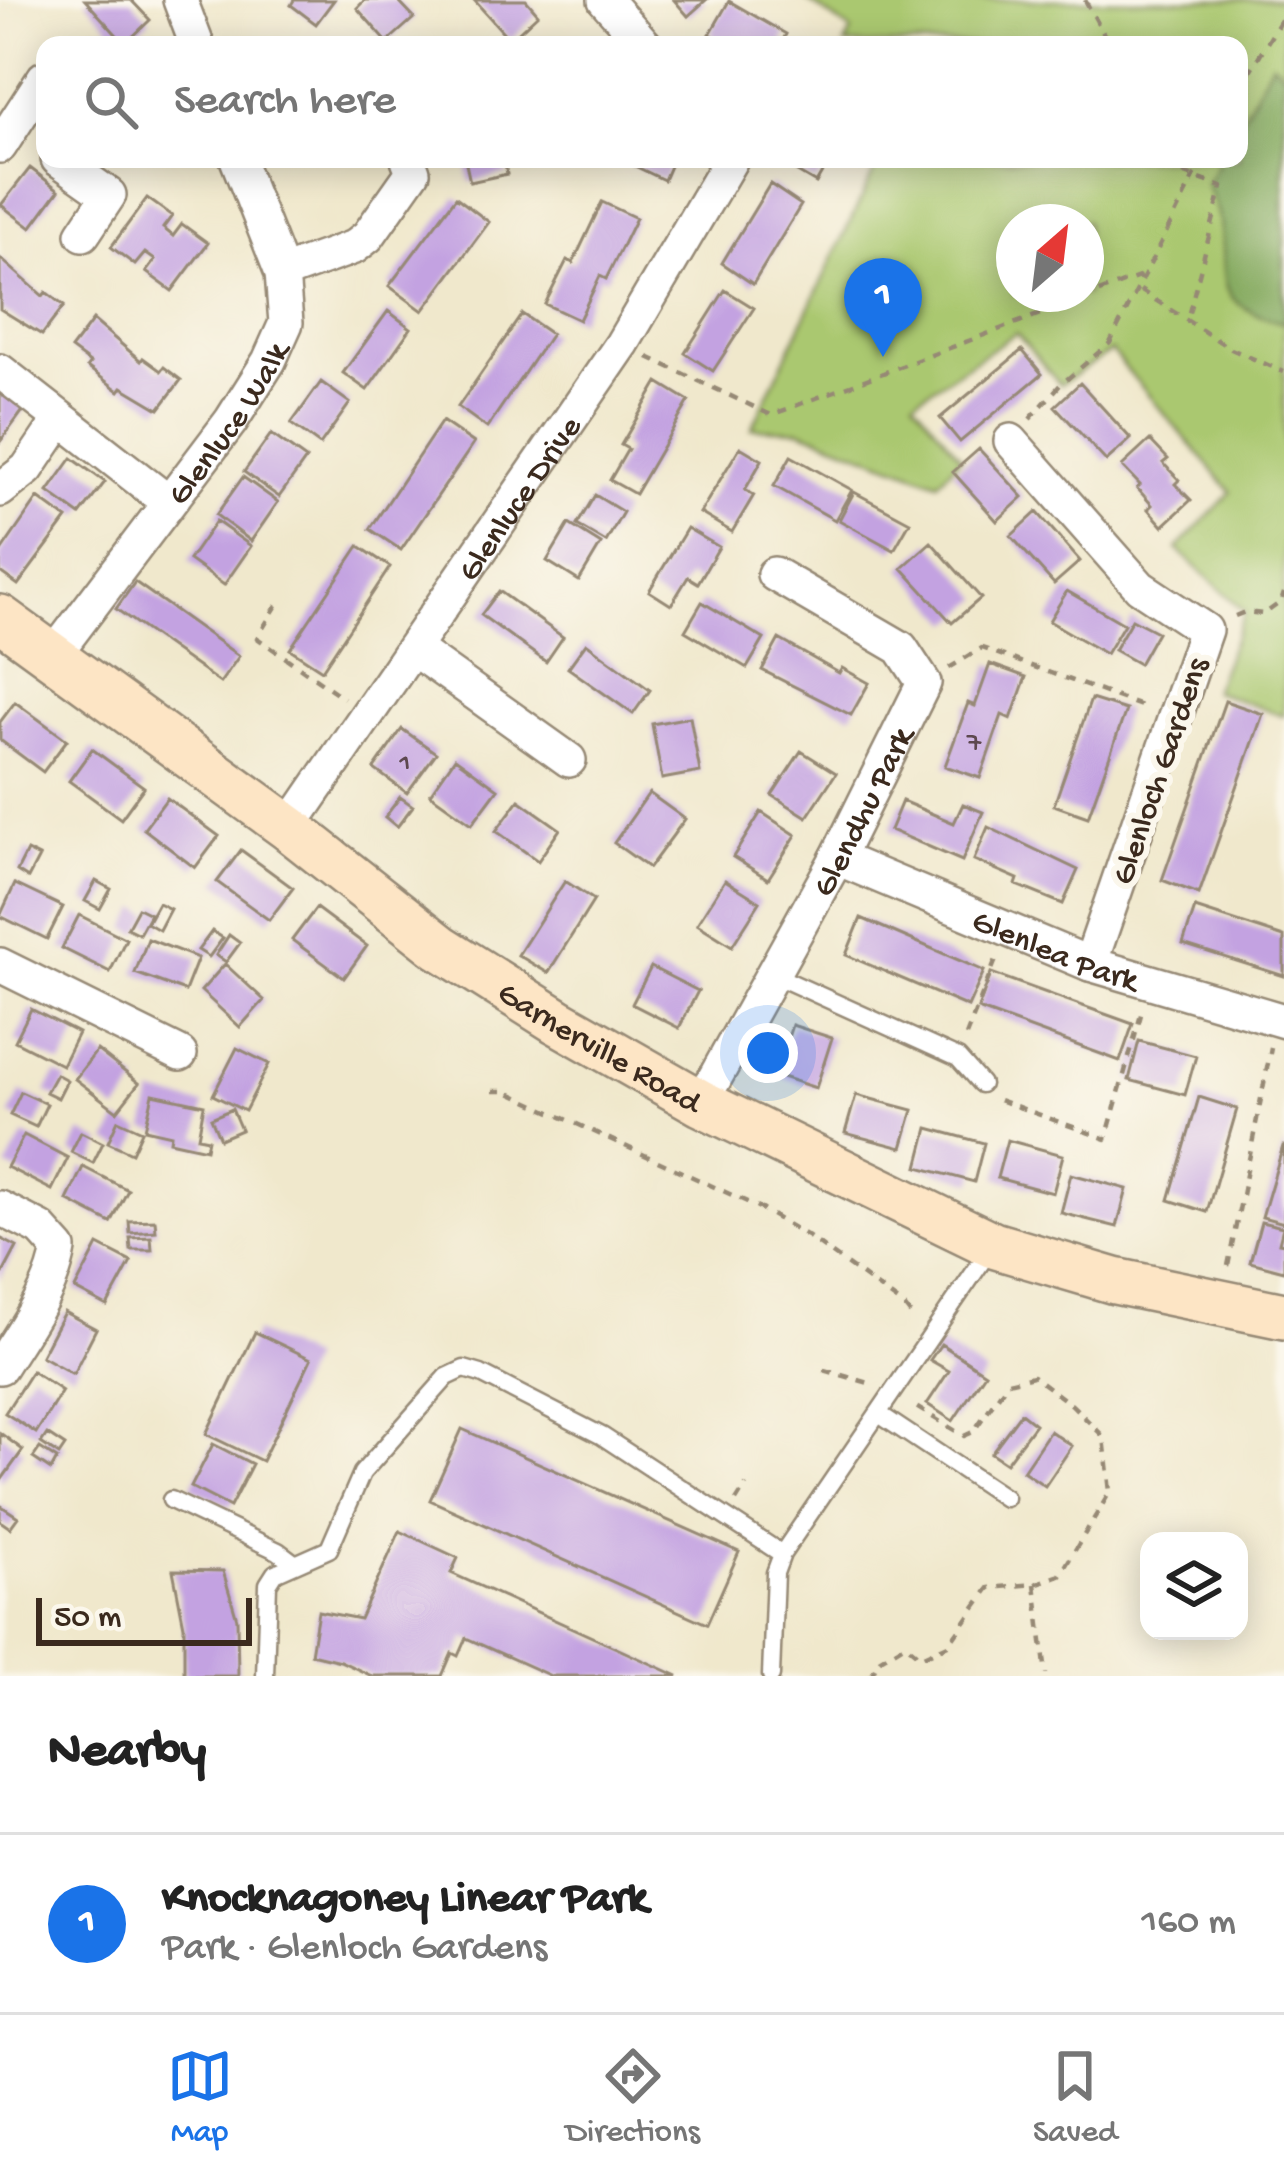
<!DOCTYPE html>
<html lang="en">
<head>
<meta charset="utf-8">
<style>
	body { margin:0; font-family:"Gochi Hand",sans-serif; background:#f6f6f6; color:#222 }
	.controls { position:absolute; right:36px; bottom:36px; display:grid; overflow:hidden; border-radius:24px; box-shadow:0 6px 30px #0003 }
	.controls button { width:108px; height:108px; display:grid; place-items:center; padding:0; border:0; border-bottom:3px solid #e0e0e0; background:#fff; color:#222; font:60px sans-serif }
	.compass { position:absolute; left:996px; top:204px; width:108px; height:108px; border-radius:50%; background:#fff; box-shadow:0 6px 30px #0003; rotate:28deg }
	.scale { position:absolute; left:36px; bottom:30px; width:216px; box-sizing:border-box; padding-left:12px; border:6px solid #3b2a1e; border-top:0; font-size:33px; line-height:42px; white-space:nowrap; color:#3b2a1e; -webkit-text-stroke:9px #fbf7ec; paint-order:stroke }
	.you { position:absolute; left:768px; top:1053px; width:42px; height:42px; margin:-30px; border:9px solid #fff; border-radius:50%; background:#1a73e8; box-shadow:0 0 0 18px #1a73e833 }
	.badge { display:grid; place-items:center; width:78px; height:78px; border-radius:50%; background:#1a73e8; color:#fff; font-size:39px; font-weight:700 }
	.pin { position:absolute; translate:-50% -99px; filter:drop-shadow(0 3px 6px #0008) }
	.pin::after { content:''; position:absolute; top:63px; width:42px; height:36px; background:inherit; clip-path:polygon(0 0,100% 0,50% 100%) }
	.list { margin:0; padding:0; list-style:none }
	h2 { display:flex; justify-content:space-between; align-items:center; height:156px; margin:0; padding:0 48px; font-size:51px }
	h2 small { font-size:39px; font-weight:400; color:#767676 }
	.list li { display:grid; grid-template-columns:78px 1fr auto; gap:36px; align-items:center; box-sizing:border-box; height:180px; padding:0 48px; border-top:3px solid #e0e0e0 }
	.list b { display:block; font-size:45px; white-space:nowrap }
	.list p { margin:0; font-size:39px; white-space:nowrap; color:#767676 }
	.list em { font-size:39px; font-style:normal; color:#767676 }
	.icon { flex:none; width:66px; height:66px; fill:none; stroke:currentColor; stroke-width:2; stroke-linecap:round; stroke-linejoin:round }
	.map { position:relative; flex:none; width:1284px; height:1676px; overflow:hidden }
	.search { position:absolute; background:#fff; box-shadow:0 6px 30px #0003; left:36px; right:36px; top:36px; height:132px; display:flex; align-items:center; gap:30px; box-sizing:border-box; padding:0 42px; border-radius:24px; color:#767676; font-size:45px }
	.sheet { height:336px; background:#fff }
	nav { display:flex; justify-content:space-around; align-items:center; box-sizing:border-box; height:168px; border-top:3px solid #e0e0e0; background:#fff; font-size:33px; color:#767676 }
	nav a { display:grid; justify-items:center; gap:6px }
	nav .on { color:#1a73e8 }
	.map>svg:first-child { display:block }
	.green { fill:#aac86f; stroke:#727946; stroke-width:3; fill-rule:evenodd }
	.forest { fill:#87ac62; stroke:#616b40; stroke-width:3 }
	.building { fill:#c3a2e1 }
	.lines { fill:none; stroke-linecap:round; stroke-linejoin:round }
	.lane-casing { stroke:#968975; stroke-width:21 }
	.street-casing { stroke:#968975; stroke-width:38 }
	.secondary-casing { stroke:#968975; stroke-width:50 }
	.path { stroke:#968975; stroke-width:4.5; stroke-dasharray:9 9; stroke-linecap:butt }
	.lane { stroke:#fff; stroke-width:16 }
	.street { stroke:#fff; stroke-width:33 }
	.secondary { stroke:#fde5c5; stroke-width:45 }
	.path-bridge { stroke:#968975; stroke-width:4.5; stroke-dasharray:9 9; stroke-linecap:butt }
	.labels { text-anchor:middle; stroke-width:12; stroke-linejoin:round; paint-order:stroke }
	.number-label { font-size:27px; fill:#5d484f }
	.street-label { font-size:33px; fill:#3b2a1e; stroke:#fbf7ec }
</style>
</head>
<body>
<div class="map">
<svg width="1284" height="1676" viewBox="0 0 1284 1676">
	<rect width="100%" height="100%" fill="#fbf7ec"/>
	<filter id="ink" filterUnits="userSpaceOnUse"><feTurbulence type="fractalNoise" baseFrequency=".00833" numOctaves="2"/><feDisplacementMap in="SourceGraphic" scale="24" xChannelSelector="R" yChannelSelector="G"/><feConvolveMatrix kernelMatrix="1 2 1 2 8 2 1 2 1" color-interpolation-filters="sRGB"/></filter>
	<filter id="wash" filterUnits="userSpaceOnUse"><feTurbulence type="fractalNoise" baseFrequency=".004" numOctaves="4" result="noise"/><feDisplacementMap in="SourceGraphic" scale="48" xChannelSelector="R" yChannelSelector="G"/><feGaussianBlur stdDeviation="2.7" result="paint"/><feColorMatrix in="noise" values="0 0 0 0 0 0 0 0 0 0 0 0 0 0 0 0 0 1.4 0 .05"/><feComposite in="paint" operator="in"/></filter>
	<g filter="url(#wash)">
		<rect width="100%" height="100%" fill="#f0e8cc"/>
		<path class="green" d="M806,0H1284V716L1213,691L1245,612L1177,549L1231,492L1111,351L1060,385L1016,333L914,400L961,457L938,482L800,430L752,428L880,159H1239V45H845L852,31ZM1014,222H1086V294H1014Z"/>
		<path class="forest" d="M1272,62L1284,73V323C1208,303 1230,282 1220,222C1218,209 1211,196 1206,185L1220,159H1239V123Z"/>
		<g id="blocks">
			<path class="building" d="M85,0H131L150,20L125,44Z
				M294,0H334L316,24L291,5Z
				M365,0H397L414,18L387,42L357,8Z
				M474,0H526L538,14L510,40Z
				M674,0H706L688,16Z
				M729,1L786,34L782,42L787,45H730L710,34Z
				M465,159H504L507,174L470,182Z
				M620,159H673L664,180Z
				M788,159H830L816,183L785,165Z
				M30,168L59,190L31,228L1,205Z
				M770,184L801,205L753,284L722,263Z
				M456,197L489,222L423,311L389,286Z
				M147,198L172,216L163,228L173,236L182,224L208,243L172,291L146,272L155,260L145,253L135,265L111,247Z
				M602,202L636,218L606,279L600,276L579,320L545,304L567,260L573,263Z
				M0,258L43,296L46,292L64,306L42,335L0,309Z
				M725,290L754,308L713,371L685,353Z
				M388,311L411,328L367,390L343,373Z
				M522,314L551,334L487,428L458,407Z
				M93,320L141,361L143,358L161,371L164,367L181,380L159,409L122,387L119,391L87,367L90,363L71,349Z
				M1022,350L1042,374L960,442L940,418Z
				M321,382L350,403L320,445L291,424Z
				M658,382L689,401L635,494L610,480L628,449L621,445Z
				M1080,383L1131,439L1106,461L1055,406Z
				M0,389L25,408L0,442Z
				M442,421L474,443L401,550L370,529Z
				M271,434L306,459L279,497L244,472Z
				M1150,440L1168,459L1163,463L1179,480L1175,484L1191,500L1163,526L1148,509L1152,505L1137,488L1140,485L1122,466Z
				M740,447L762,460L745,490L754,495L732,532L700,513Z
				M979,449L1023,497L997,521L953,472Z
				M791,456L852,490L835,520L774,486Z
				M72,458L105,482L80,515L48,492Z
				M243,477L278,502L251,541L216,515Z
				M854,492L910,522L894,550L839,520Z
				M595,495L623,512L606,542L577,525Z
				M38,498L67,519L18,585L0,572V553Z
				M1037,512L1080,561L1054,584L1011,536Z
				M216,521L251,546L224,585L189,560Z
				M569,524L601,544L579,581L547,561Z
				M687,528L719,547L698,583L688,577L671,605L649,591Z
				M931,542L981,598L952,623L902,568Z
				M359,546L390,567L322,670L290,649Z
				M135,582L239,656L220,683L116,609Z
				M499,591L563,637L546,662L481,615Z
				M1067,591L1124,624L1106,654L1049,621Z
				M702,602L764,639L747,668L685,631Z
				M1132,619L1157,632L1139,664L1114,650Z
				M779,639L839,673L842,668L869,683L851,715L762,670Z
				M586,643L650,690L633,714L568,668Z
				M990,664L1026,677L1011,719L1002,715L980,778L945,766L968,703L975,706Z
				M1091,699L1126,710L1088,817L1054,805Z
				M1225,701L1263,714L1199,894L1162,880Z
				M15,702L67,740L43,772L0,740V722Z
				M690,717L700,772L662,779L652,724Z
				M402,729L436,753L407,793L374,769Z
				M92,749L144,787L121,819L69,781Z
				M801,751L836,773L807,817L772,795Z
				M455,758L498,789L472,824L430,794Z
				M649,793L685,819L649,868L614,843Z
				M400,797L413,806L397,827L385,817Z
				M167,798L219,836L195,868L144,829Z
				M519,800L560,829L538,861L496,831Z
				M902,801L954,823L963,804L983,812L962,861L890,830Z
				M761,812L796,835L768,879L733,857Z
				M988,827L1078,870L1063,904L1016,885L1018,879L974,860Z
				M241,850L293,888L269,920L217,882Z
				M27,851L39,857L28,878L17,871Z
				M725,880L760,902L732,946L697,924Z
				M96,881L111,889L100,909L85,901Z
				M565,881L594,900L548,973L518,955Z
				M15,884L63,907L47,939L0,916Z
				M158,903L170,909L159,930L147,923Z
				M138,908L150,914L139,934L127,928Z
				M316,908L367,946L344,978L292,940Z
				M1195,908L1284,937V976L1183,944Z
				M79,915L126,939L110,972L62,948Z
				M861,918L984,971L968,1007L846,955Z
				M212,931L223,938L209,957L198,950Z
				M229,935L240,943L226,962L216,955Z
				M148,939L198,958L185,991L135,973Z
				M225,964L264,1000L240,1027L201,991Z
				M651,967L698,991L679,1028L632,1004Z
				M991,973L1133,1024L1120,1061L978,1009Z
				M31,1009L78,1033L62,1065L15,1041Z
				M792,1025L832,1038L816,1088L776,1075Z
				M1139,1041L1196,1056L1185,1095L1129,1080Z
				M237,1048L269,1064L245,1111L213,1095Z
				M97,1050L139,1083L117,1111L75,1079Z
				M56,1074L67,1080L58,1098L46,1092Z
				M21,1092L47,1104L36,1127L10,1115Z
				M153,1094L204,1105L198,1137L208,1139L206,1149L170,1141L171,1135L145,1129Z
				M856,1095L913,1110L902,1148L845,1133Z
				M1199,1097L1237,1109L1207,1212L1169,1200Z
				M232,1109L241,1130L220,1139L211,1118Z
				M118,1120L142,1131L132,1153L108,1142Z
				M928,1128L984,1143L974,1182L918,1167Z
				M81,1132L103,1143L93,1163L71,1152Z
				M24,1135L68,1158L52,1190L7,1167Z
				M1007,1140L1063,1155L1053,1193L997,1178Z
				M1283,1146H1284V1223L1262,1217Z
				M83,1167L128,1190L111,1223L67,1200Z
				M1071,1174L1127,1189L1117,1227L1061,1213Z
				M155,1220L156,1231L130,1233L129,1221Z
				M1261,1222L1283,1227L1279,1243L1284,1244V1271L1250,1262Z
				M151,1237L152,1250H131L130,1238Z
				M0,1238L17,1247L0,1279Z
				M98,1245L131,1262L107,1306L75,1289Z
				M64,1312L96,1329L73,1374L41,1356Z
				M255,1332L311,1359L262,1461L206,1434Z
				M941,1344L985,1373L953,1421L927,1404L949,1371L930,1360Z
				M32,1371L62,1391L36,1433L5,1413Z
				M1021,1413L1035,1424L1006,1463L991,1453Z
				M462,1429L739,1552L707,1624L430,1500Z
				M1050,1431L1072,1446L1045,1486L1023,1471Z
				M0,1433L23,1450L0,1482Z
				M47,1434L65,1446L59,1455L41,1443Z
				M213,1444L252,1464L230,1507L191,1487Z
				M40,1448L57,1459L51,1470L33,1458Z
				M0,1505L18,1517L10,1528L0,1521Z
				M400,1531L458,1558L451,1573L678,1676H551L466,1638L458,1656L452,1653L442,1676H372L340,1661L311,1654L318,1611L360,1619Z
				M173,1570L223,1571L237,1619L238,1676H184V1626Z"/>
		</g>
	</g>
	<g filter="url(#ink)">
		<use href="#blocks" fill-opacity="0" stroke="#968975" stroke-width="3"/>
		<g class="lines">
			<defs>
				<path id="lane" d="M772,974L958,1058L981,1084
					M879,1414L1005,1498
					M171,1500L278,1551L294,1563
					M265,1676L268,1584L275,1573L329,1549L362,1473L447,1377L464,1369L481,1374L602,1436L782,1554
					M771,1676L775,1573L782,1554L993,1245"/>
				<g id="street">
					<path d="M180,0L197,45"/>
					<path d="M605,0L645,45"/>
					<path d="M0,146L44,78"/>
					<path d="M58,159L109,195L83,234"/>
					<path d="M282,273L354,247L368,236L413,172L408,159"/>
					<path d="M0,371L168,502"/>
					<path d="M1011,441L1140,587L1205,630L1090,964"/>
					<path d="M0,490L27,469L60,420"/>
					<path d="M415,650L569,760"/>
					<path id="s1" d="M53,656L231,421L269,361L286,323L282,273L237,159"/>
					<path id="s2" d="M289,828L622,344L731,159"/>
					<path id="s3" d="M837,858L1090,964L1284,1021"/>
					<path d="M0,965L180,1054"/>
					<path id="s4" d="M701,1103L837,858L924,683L901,648L774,574"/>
					<path d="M0,1208L41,1229L59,1249C52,1292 23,1330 0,1367"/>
				</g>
				<g id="secondary">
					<path id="s5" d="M0,618L289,828L440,947L557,1021L701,1103L993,1245L1115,1281L1284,1316"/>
				</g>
			</defs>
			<use href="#lane" class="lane-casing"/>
			<use href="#street" class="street-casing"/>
			<use href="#secondary" class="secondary-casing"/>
			<path class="path" d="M1085,0L1110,45
				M1239,89L1284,15
				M1173,159L1180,172L1222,187L1187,320
				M1140,290L1231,349L1284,372
				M648,357L771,415L1147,274
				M1030,419L1060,385L1110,343L1167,231
				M277,605L257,638L344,698
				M1235,616L1245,612L1264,614L1281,602L1284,593
				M949,668L982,648L1144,707
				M966,1036L997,957
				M493,1091H505L756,1206L809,1237L904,1306L914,1319
				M999,1100L1106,1139L1142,1011
				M1228,1266L1271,1048
				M824,1370L869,1383
				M736,1501L746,1485
				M1035,1584L1046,1674
				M871,1676L879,1660L905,1644L921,1657L948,1645L989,1588L1035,1584L1060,1575L1110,1492L1104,1437L1072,1405L1033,1376L1008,1382L973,1432L964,1436L911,1404"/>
			<use href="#lane" class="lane"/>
			<use href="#street" class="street"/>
			<use href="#secondary" class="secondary"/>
			<path class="path-bridge" d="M1167,231L1203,159"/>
		</g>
	</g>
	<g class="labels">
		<g class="number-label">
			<text x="974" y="750">7</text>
			<text x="405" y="770">1</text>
		</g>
		<g class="street-label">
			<text dy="12" stroke="none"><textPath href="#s1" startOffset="291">Glenluce Walk</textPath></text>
			<text dy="12" stroke="none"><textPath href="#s2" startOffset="402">Glenluce Drive</textPath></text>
			<text transform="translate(1157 770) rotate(-71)" y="12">Glenloch Gardens</text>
			<text dy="12" stroke="none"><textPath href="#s4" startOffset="333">Glendhu Park</textPath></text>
			<text dy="12" stroke="none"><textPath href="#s3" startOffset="237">Glenlea Park</textPath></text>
			<text dy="12" stroke="none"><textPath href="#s5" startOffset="738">Garnerville Road</textPath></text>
		</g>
	</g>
</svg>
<div class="controls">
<button><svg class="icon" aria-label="layers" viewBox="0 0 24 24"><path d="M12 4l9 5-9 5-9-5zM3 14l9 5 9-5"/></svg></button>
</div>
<svg class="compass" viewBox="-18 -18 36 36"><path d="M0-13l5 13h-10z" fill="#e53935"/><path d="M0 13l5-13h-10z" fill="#767676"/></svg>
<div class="scale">50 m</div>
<div class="you"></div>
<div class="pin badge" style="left:883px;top:357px">1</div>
<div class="search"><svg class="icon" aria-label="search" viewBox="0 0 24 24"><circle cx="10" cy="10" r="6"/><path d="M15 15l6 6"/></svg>Search here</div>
</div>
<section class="sheet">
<h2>Nearby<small></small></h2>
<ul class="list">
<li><span class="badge">1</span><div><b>Knocknagoney Linear Park</b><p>Park · Glenloch Gardens</p></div><em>160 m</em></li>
</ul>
</section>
<nav>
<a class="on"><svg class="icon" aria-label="map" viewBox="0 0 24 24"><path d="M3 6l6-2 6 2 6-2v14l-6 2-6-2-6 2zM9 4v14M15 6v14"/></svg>Map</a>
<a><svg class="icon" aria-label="directions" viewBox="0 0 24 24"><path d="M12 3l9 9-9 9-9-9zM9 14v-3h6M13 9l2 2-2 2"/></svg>Directions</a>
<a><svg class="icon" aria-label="saved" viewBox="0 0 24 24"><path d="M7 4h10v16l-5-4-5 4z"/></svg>Saved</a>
</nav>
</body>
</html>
